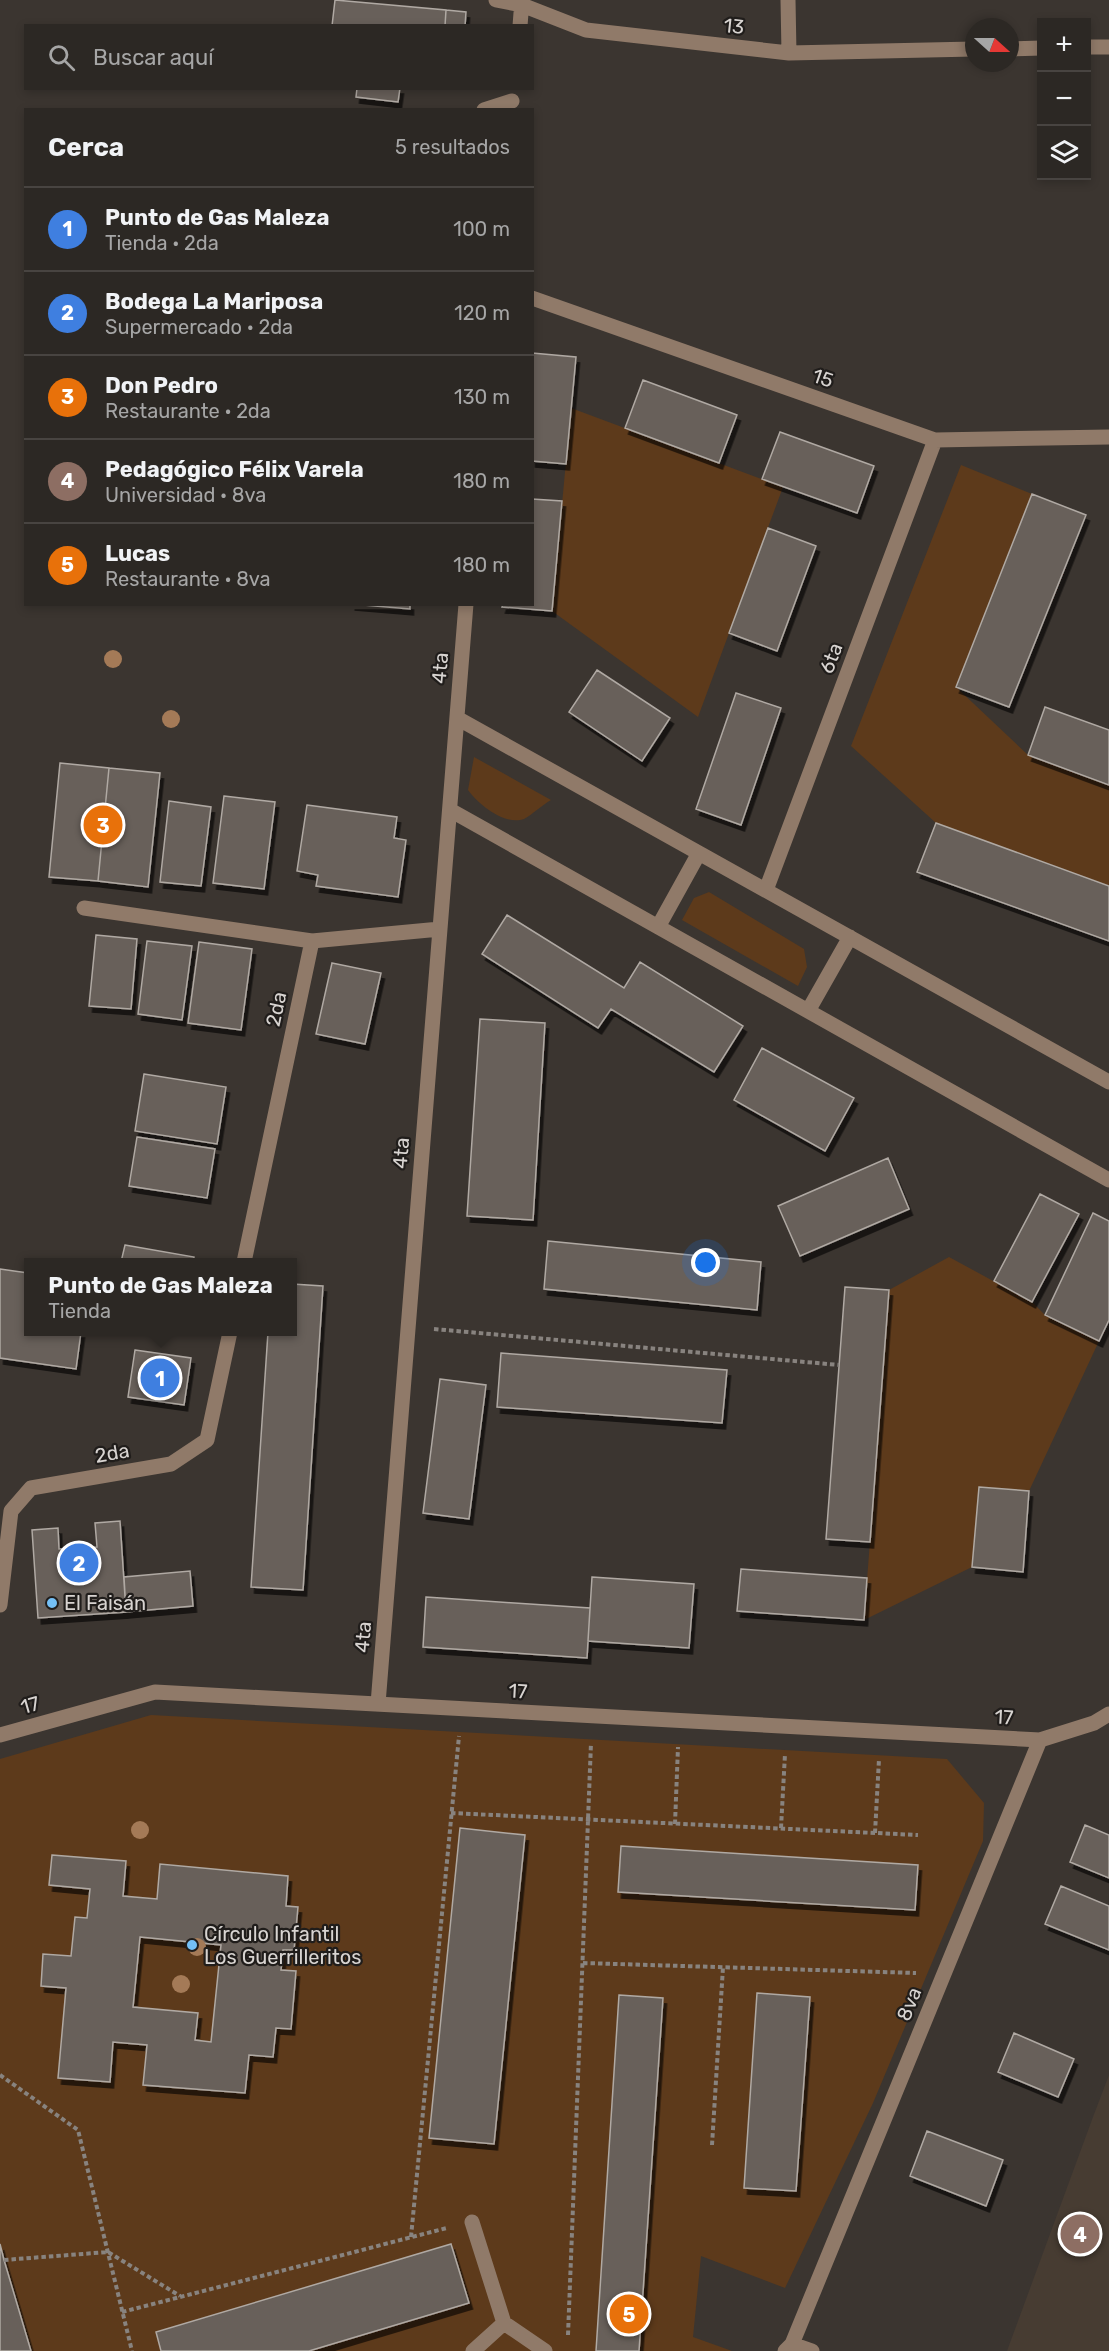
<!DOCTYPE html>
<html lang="es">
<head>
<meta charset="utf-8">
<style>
	body { margin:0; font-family:Rubik,sans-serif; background:#383431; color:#f1f3f6 }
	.controls { position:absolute; right:18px; top:18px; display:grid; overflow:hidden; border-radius:0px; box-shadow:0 3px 9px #0003 }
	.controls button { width:54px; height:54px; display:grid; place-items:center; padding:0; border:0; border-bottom:2px solid #484441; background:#2c2824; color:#f1f3f6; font:30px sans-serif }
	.compass { position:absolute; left:965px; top:18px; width:54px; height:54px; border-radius:50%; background:#2c2824; box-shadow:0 3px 9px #0003; rotate:111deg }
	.you { position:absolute; left:706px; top:1263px; width:21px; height:21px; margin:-15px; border:4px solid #fff; border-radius:50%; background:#1a73e8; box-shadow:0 0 0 9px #1a73e833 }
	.badge { display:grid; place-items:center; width:39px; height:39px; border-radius:50%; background:#ea580c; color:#fff; font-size:20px; font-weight:700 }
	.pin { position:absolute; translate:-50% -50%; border:3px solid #fff; box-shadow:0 2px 6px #0006 }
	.popup { position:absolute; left:24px; top:1258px; width:273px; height:78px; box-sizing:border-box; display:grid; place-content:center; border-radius:0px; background:#2c2824; filter:drop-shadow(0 2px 4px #0005); font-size:20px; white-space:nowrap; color:#a6a6a6 }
	.popup b { font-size:22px; color:#f1f3f6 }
	.popup::after { content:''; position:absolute; left:50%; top:100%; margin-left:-12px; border:12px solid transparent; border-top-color:#2c2824 }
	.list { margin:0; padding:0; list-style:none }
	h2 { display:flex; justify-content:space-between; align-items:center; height:78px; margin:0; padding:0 24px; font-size:26px }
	h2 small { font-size:20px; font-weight:400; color:#a6a6a6 }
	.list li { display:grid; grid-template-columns:39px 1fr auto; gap:18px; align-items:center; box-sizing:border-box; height:84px; padding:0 24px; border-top:2px solid #484441 }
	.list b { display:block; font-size:22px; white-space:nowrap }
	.list p { margin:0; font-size:20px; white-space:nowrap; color:#a6a6a6 }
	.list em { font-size:20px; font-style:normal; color:#a6a6a6 }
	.icon { flex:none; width:33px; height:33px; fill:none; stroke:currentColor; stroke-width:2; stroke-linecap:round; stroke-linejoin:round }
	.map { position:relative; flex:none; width:1109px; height:2351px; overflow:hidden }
	.search { position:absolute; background:#2c2824; box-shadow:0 3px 9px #0003; left:24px; top:24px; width:510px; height:66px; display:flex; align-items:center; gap:15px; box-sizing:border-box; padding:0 21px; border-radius:0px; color:#a6a6a6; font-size:22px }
	.panel { position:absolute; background:#2c2824; box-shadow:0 3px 9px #0003; left:24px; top:108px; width:510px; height:498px; border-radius:0px }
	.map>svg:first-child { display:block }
	.built { fill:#473c32 }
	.green { fill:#5d3a1b }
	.building { fill:#67605a; stroke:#b0a9a3; stroke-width:1.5; fill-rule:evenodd; filter:url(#shadow) }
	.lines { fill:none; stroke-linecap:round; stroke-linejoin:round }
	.path { stroke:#88837f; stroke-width:4; stroke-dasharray:4.5 3; stroke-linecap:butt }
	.minor { stroke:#907a69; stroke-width:15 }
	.tree { fill:#a47a57 }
	.poi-dot { fill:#74c0f6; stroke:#201d1b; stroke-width:2 }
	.labels { text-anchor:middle; stroke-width:4.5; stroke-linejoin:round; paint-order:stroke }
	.street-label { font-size:20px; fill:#d8d4d1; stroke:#201d1b }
	.poi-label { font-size:20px; fill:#d8d4d1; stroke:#201d1b; text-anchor:start }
</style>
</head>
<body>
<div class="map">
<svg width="1109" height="2351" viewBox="0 0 1109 2351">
	<defs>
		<filter id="shadow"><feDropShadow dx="3.5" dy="6" stdDeviation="0" flood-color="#0009"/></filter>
	</defs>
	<rect width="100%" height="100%" fill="#3b3530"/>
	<path class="built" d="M1109,2075V2351H1007L1093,2117Z"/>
	<path class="green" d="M571,408L783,487L698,717L552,611Z
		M961,465L1032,494L956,687L1028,755L1109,785V886L936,823L851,746Z
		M474,757L551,800C542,805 533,814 524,819C505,826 478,804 468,790Z
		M709,892L804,949L807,967L798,986L682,920L694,898Z
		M949,1257L1032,1302L1045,1315L1099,1341L1029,1491L979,1487L972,1567L864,1620L889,1290Z
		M151,1715L947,1759L984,1803L983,1841L873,2103L785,2288L701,2256L693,2337L732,2351H0V1759Z"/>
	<path class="building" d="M335,0L446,10L445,26H332Z
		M446,10L466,12L465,26H445Z
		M357,88H400L398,102L356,97Z
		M532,353L576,357L566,464L532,461Z
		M643,380L737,415L719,463L625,428Z
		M780,432L874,466L857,513L762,479Z
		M1032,494L1086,515L1009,707L956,687Z
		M532,499L562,501L552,611L502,607L503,604H532Z
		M768,528L816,546L777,651L729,633Z
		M351,604H410V609Z
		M597,670L670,718L642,761L569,712Z
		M736,693L781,708L741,825L696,809Z
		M1045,707L1109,730V785L1028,755Z
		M60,763L109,768L98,881L49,877Z
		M109,768L160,773L148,887L98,881Z
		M224,796L275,802L264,889L213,883Z
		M169,801L211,807L201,886L160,882Z
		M307,805L397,817L394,838L406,840L398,897L316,886L318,875L297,871Z
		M936,823L1109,886V941L917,872Z
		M507,915L624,988L640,962L743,1026L714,1072L611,1009L598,1028L482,954Z
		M96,935L137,939L131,1009L89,1006Z
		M147,941L192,946L182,1020L138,1014Z
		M199,942L252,949L241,1030L188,1023Z
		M332,963L381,973L365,1044L316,1034Z
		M480,1019L545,1023L533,1220L467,1216Z
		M762,1048L854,1098L825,1151L734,1100Z
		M144,1074L226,1087L217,1144L135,1131Z
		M137,1137L215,1149L207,1198L129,1186Z
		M888,1158L909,1209L800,1256L778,1206Z
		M1040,1194L1079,1214L1032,1302L994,1281Z
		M1093,1213L1109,1221V1320L1099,1341L1045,1315Z
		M548,1241L761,1262L757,1310L544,1289Z
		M125,1245L194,1257L193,1262H121Z
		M0,1269L28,1273V1332H81L76,1369L0,1358Z
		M292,1284L323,1286L303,1590L251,1587L268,1332H292Z
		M845,1287L889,1290L870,1542L826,1539Z
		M135,1350L191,1358L184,1405L128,1397Z
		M501,1353L727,1370L722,1423L497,1407Z
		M440,1379L486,1385L469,1519L423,1513Z
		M979,1487L1029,1491L1023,1572L972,1567Z
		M120,1521L126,1612L38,1618L32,1530L58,1528L59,1549L97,1547L95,1523Z
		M741,1569L867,1578L864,1620L737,1611Z
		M190,1571L193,1606L126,1612L124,1577Z
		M592,1577L694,1584L689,1648L588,1641Z
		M426,1597L590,1608L587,1658L423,1647Z
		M1085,1825L1109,1835V1878L1070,1862Z
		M460,1828L525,1835L494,2144L429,2138Z
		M621,1846L918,1865L915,1910L618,1892Z
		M52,1855L126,1861L123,1896L157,1899L160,1864L288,1876L286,1906L298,1907L294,1950H283L281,1970L296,1971L291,2029L276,2028L273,2057L249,2055L245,2093L143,2085L147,2045L113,2042L110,2082L58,2078L66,1988L41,1986L43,1954L71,1956L75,1917L87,1918L90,1889L49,1885ZM140,1937L221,1945L211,2042L195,2040L198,2013L133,2007Z
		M1061,1886L1109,1906V1950L1045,1924Z
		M757,1993L810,1997L796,2191L744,2188Z
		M619,1995L663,1998L639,2351H596Z
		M1014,2033L1074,2059L1058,2097L998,2072Z
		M927,2131L1003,2160L986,2206L910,2176Z
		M0,2244L4,2260L31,2351H0Z
		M451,2244L469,2303L309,2351H161L156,2332Z"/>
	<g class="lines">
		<path class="path" d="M434,1329L839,1365
			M451,1813L918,1835
			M675,1824L678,1747
			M781,1828L785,1754
			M875,1833L879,1759
			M583,1963L916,1973
			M0,2075L78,2130L132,2351
			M712,2145L723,1967
			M411,2237L459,1736
			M4,2260L108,2252L180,2296
			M122,2312L447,2228
			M568,2335L591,1743"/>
		<path class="minor" d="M496,0L522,5L586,30L789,53L974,49
			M788,0L789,53
			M520,26L522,0
			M1086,47H1109
			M1010,49L1042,48
			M484,110L512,101
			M532,298L935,440L1109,437
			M457,718L1109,1082
			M450,810L1109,1180
			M766,890L935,440
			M84,908L312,941L440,929
			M658,927L699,853
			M808,1011L850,937
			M244,1262L312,941
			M0,1605L11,1511L31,1488L171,1464L207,1440L230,1332
			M378,1704L466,604
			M0,1735L155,1692L1040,1740L1094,1723L1109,1714
			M472,2222L504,2323L473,2351
			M504,2323L545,2351
			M792,2344L812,2351
			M785,2351L792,2344L1040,1740"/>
	</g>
	<g class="tree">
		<circle cx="113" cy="659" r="9"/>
		<circle cx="171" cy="719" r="9"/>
		<circle cx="140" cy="1830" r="9"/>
		<circle cx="197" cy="1947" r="9"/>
		<circle cx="181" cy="1984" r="9"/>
	</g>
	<g class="poi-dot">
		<circle cx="52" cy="1603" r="6"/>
		<circle cx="192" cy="1945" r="6"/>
	</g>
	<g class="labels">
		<g class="street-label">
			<text transform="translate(734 26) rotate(6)" y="7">13</text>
			<text transform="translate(823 378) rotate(19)" y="7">15</text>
			<text transform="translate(831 658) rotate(-69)" y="7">6ta</text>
			<text transform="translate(440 668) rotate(-85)" y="7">4ta</text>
			<text transform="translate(276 1009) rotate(-78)" y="7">2da</text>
			<text transform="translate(401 1153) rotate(-85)" y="7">4ta</text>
			<text transform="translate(112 1453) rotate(-10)" y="7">2da</text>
			<text transform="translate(363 1637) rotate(-85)" y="7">4ta</text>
			<text transform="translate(518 1691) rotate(3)" y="7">17</text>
			<text transform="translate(30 1705) rotate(-16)" y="7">17</text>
			<text transform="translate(1004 1717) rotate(3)" y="7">17</text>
			<text transform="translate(909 2004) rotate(-68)" y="7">8va</text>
		</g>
		<g class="poi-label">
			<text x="64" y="1610">El Faisán</text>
			<text x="204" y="1941">Círculo Infantil<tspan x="204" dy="23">Los Guerrilleritos</tspan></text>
		</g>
	</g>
</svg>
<div class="controls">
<button>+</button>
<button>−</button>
<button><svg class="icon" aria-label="layers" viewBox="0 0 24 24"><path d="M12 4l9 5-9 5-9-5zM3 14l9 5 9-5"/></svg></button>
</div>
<svg class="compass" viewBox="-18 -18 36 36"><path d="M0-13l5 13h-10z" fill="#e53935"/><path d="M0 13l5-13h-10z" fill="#a6a6a6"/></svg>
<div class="you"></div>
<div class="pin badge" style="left:160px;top:1378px;background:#3f7fe0">1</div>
<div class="popup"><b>Punto de Gas Maleza</b>Tienda</div>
<div class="pin badge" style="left:79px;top:1563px;background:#3f7fe0">2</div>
<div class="pin badge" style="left:103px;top:825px;background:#e8710a">3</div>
<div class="pin badge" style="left:1080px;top:2234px;background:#8d6e63">4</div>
<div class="pin badge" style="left:629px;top:2314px;background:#e8710a">5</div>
<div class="search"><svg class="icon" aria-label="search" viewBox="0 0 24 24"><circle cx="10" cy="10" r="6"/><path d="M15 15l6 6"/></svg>Buscar aquí</div>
<section class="panel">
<h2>Cerca<small>5 resultados</small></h2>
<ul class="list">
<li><span class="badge" style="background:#3f7fe0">1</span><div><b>Punto de Gas Maleza</b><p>Tienda · 2da</p></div><em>100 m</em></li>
<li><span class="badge" style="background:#3f7fe0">2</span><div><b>Bodega La Mariposa</b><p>Supermercado · 2da</p></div><em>120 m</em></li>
<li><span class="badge" style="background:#e8710a">3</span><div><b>Don Pedro</b><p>Restaurante · 2da</p></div><em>130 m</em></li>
<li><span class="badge" style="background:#8d6e63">4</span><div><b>Pedagógico Félix Varela</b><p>Universidad · 8va</p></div><em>180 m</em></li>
<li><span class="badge" style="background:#e8710a">5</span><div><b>Lucas</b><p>Restaurante · 8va</p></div><em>180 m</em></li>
</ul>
</section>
</div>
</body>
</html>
